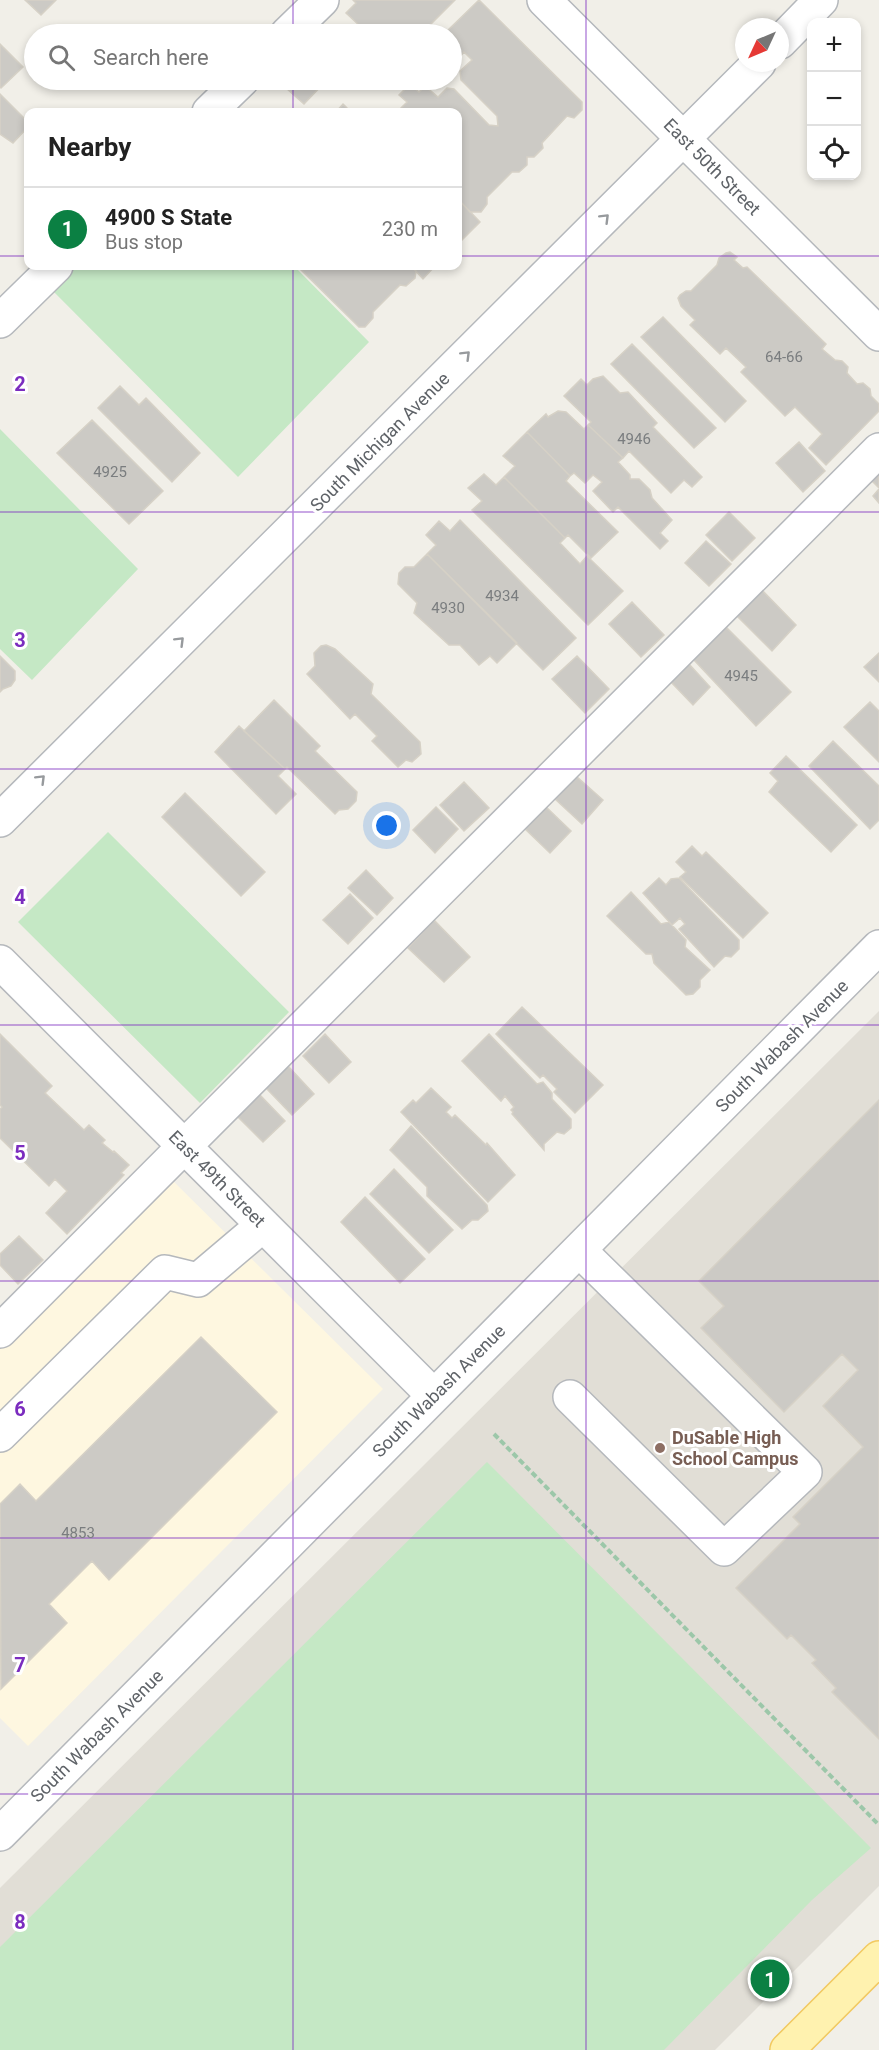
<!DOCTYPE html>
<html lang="en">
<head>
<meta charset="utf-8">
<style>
	body { margin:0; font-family:Roboto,sans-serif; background:#f2f2f2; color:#222 }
	.controls { position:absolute; right:18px; top:18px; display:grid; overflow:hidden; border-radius:12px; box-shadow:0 3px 9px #0003 }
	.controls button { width:54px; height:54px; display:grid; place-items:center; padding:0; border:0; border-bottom:2px solid #e0e0e0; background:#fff; color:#222; font:30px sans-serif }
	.compass { position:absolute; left:735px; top:18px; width:54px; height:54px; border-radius:50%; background:#fff; box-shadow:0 3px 9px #0003; rotate:226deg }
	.you { position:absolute; left:387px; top:826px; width:21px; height:21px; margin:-15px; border:4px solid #fff; border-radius:50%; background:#1a73e8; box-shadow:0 0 0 9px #1a73e833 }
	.badge { display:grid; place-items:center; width:39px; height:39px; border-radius:50%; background:#0b8043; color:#fff; font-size:20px; font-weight:700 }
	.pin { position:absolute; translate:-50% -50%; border:3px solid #fff; box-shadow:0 2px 6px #0006 }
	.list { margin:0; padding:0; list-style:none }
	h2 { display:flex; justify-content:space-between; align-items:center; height:78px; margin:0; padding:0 24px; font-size:26px }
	h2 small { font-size:20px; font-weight:400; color:#767676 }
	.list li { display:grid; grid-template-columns:39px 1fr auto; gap:18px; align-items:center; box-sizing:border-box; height:84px; padding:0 24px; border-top:2px solid #e0e0e0 }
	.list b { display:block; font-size:22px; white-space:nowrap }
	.list p { margin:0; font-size:20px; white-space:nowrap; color:#767676 }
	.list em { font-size:20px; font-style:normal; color:#767676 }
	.icon { flex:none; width:33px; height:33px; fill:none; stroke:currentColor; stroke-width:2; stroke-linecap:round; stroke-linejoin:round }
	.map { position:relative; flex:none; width:879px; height:2050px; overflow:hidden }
	.search { position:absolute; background:#fff; box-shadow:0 3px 9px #0003; left:24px; top:24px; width:438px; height:66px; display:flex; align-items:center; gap:15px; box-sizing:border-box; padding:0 21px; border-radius:33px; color:#767676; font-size:22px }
	.panel { position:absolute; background:#fff; box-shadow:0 3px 9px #0003; left:24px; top:108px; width:438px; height:162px; border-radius:12px }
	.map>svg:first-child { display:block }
	.commercial { fill:#fef7e0 }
	.education { fill:#e1ded6 }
	.green { fill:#c5e8c5 }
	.building { fill:#cccac5; stroke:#d6d1c6; stroke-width:1.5 }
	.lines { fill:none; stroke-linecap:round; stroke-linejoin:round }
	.minor-casing { stroke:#b5b8bc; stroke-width:36 }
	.major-casing { stroke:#f2c960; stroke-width:36 }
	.path { stroke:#9cc7a9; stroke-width:4; stroke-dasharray:6 3; stroke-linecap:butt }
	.minor { stroke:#fff; stroke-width:33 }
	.major { stroke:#fff2af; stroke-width:33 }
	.oneway { stroke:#979a9d }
	.grid { fill:none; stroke:#7b2cbf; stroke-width:1.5; stroke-opacity:0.55 }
	.education-dot { fill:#8d6e63; stroke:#fff; stroke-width:2 }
	.labels { text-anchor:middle; stroke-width:6; stroke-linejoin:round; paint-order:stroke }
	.number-label { font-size:15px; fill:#7a7d7f }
	.street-label { font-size:18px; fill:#5f6368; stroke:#fff }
	.education-label { font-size:18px; font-weight:bold; fill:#785e54; stroke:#fff; text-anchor:start }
	.grid-label { font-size:20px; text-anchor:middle; font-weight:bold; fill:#7b2cbf; stroke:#fff; stroke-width:6; stroke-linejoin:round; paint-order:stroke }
</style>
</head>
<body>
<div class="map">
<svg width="879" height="2050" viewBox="0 0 879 2050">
	<rect width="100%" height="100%" fill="#f1efe8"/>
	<path class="commercial" d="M161,1169L383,1389L28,1746L0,1718V1331Z"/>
	<path class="education" d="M879,1011V1886L715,2050H0V1888Z"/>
	<path class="green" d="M76,266H294L369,342L238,477L52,290Z
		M0,429L138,569L32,680L0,649Z
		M108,832L289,1012L200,1103L18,922Z
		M487,1462L871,1848L812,1900L664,2050H0V1947Z"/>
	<path class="building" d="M25,0H56L41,15Z
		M353,0H455L421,34H357L355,32L360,26L346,13L356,3Z
		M479,0L582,102V110L574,118L567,116L542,143L543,148L534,157H527V165L519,172H512L487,197V204L481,212H470L458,199V112H405L401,108L407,102L399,95L410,84L419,92L425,86L438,97L447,88L454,89L489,125L498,126L497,116L461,80L460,71L472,60L464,52L456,61L452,56L453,42L452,34H444Z
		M0,44L23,67L1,88L0,87Z
		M277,80H327L304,104Z
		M0,94L28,122V127L13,143L0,134Z
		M343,104L351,112H336Z
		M458,199L480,222L461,241L458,238Z
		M730,252L737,257L734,260L743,268L747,267L826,344L822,349L835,360L842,361L848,367L847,373L857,384L863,383L870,389L871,396L879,404V411L826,465L809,448L822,434L795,407L785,416L741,372L746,367L726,348L720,354L690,325L695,320L681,306L678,298L680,295L686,291H691L717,265L719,258L726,253Z
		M297,266H340L350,267L352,266H411L416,271L415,278L406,286L400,285L373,312V318L365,327H359Z
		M411,266H435L423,279Z
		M663,317L746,401L725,422L641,337Z
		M632,344L716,428L694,448L611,364Z
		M603,376L620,393L628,392L657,423L653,427L702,477L692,487L684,480L671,493L629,451L623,458L588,425L591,422L564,396L581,379L587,385L593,379Z
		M120,386L139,405L146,398L200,453L172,482L98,408Z
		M558,411L566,412L584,429L588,425L623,458L618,462L630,475V479H639L650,490L652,498L672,520L660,533L668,541L660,549L618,507L613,512L593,491L602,482L593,475L585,483L574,473L570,476L527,432L546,414L548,417Z
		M92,420L163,491L129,524L57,453Z
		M527,432L570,476L566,481L618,532L591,558L568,535L565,538L504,477L515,466L503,456Z
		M799,442L825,471L803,492L776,463Z
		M879,468V488L869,478Z
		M484,474L496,485L504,477L565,538L560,543L580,564L587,556L623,591L588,625L472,510L482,501L468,488Z
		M879,489V503L873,496Z
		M729,512L755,538L732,561L706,535Z
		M460,520L576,638L543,670L427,554L436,545L426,535L439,521L450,531Z
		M706,541L731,564L709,586L685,563Z
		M427,554L517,643L497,663L490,656L479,665L460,645H449L414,613L417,603L398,584L399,573L405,567H414Z
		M760,588L796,625L772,651L735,614Z
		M632,602L664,635L641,657L609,624Z
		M725,626L791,692L756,726L693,659Z
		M326,645L335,649L373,684L371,694L420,742L421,754L412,762L406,760L398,767L372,741L377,736L355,714L350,719L307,674L315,666L314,653L321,646Z
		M879,653V682L864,667Z
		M0,656L15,671V680L11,686L3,689L0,692Z
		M577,656L609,689L585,713L552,679Z
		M689,664L710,687L693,705L670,681Z
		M274,700L320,746L315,751L357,792L356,801L348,809L339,810L335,814L287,767L285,769L244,731Z
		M870,702L879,711V762L844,727Z
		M239,726L285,769L278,776L296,794L276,814L215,752Z
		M833,741L879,786V820L870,829L809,766Z
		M786,756L857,825L831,852L769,792L778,781L770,773Z
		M576,776L603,800L582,824L555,799Z
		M464,782L489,808L464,831L440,805Z
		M185,793L265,872L241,896L162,817Z
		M544,805L571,831L550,853L523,827Z
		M436,807L458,829L435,853L413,830Z
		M692,846L702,856L706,852L768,913L743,938L680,877L686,872L676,862Z
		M366,870L393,898L377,915L348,888Z
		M659,878L666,885L671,879L679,878L739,940V949L731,957L725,956L714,967L679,929L685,924L680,918L672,925L643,893Z
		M631,892L661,924L669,922L686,940L685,947L710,970L700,980V987L693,994L686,995L654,963L652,954H646L607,916Z
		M350,894L373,918L348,944L323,920Z
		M434,920L470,957L444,982L408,948Z
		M522,1007L603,1085L575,1113L554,1092L557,1089L543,1075L540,1078L496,1034Z
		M0,1034L52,1086L45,1093L84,1130L89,1125L105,1140L102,1143L113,1152L114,1151L129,1165L121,1173L124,1175L67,1234L46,1213L67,1191L55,1179L49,1186L0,1138V1109L2,1107L0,1105Z
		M325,1034L351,1062L329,1083L303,1056Z
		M489,1034L537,1084L543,1082L552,1093V1099L571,1119V1128L564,1134L557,1132L544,1144V1150L512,1114L513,1112L511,1110L514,1107L505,1096L501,1101L462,1061Z
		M288,1066L314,1094L292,1115L266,1088Z
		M431,1088L451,1107L446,1112L452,1118L455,1115L486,1145L487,1143L515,1175L488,1202L401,1112L413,1100L416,1103Z
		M259,1094L285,1121L263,1142L237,1116Z
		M879,1100V1739L832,1692L836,1688L812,1663L816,1660L791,1635L787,1639L736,1588L800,1524L793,1517L863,1447L823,1406L858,1370L842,1354L784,1412L701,1328L724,1306L699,1281Z
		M411,1126L487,1205L488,1211L478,1220H472L462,1229L427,1196V1187L390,1150Z
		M394,1169L453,1230L429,1253L370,1194Z
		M365,1197L425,1259L400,1283L341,1222Z
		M19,1236L43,1260L18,1284L0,1265V1254Z
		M201,1337L277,1412L109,1580L92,1561L49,1604L67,1623L1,1689L0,1504L20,1484L36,1501Z"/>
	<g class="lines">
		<defs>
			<path id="minor" d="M544,0L879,334
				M287,34L322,0
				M780,42L821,0
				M209,112L242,80
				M0,321L56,266
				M0,820L759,63
				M0,962L434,1396
				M0,1331L879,450
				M570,1397L724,1549L805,1472L579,1250
				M0,1435L165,1272L198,1280L263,1225
				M0,1834L879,947"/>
			<path id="major" d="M787,2050L879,1958"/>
		</defs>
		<use href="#minor" class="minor-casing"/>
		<use href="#major" class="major-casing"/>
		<path class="path" d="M494,1434L879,1825"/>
		<use href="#minor" class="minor"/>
		<use href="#major" class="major"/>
	</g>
	<defs><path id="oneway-chevron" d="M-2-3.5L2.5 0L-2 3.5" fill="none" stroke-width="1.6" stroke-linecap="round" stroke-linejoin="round" transform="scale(1.5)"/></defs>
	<g class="oneway">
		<use href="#oneway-chevron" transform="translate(605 218) rotate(-45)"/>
		<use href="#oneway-chevron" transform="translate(466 355) rotate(-45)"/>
		<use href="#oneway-chevron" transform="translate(180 641) rotate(-45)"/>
		<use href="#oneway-chevron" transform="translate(41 779) rotate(-45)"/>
	</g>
	<path class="grid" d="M293,0V34M586,0V2050M293,80V112M0,256H28M458,256H879M293,266V2050M0,512H879M0,769H879M0,1025H879M0,1281H879M0,1538H879M0,1794H879"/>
	<circle class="education-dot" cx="660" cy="1448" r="6"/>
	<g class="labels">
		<g class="number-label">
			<text x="784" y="362">64-66</text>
			<text x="634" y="444">4946</text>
			<text x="110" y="477">4925</text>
			<text x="502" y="601">4934</text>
			<text x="448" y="613">4930</text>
			<text x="741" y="681">4945</text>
			<text x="78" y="1538">4853</text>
		</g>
		<g class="street-label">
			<text transform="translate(712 167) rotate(45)" y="6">East 50th Street</text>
			<text transform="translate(380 442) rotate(-45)" y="6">South Michigan Avenue</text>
			<text transform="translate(782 1046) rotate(-45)" y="6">South Wabash Avenue</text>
			<text transform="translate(217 1179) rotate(45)" y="6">East 49th Street</text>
			<text transform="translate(439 1391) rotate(-45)" y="6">South Wabash Avenue</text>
			<text transform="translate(97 1736) rotate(-45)" y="6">South Wabash Avenue</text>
		</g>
		<g class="education-label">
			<text x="672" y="1444">DuSable High<tspan x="672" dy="21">School Campus</tspan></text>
		</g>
	</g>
	<g class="grid-label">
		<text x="20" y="391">2</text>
		<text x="20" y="647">3</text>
		<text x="20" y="904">4</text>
		<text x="20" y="1160">5</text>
		<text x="20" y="1416">6</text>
		<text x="20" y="1672">7</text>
		<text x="20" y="1929">8</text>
	</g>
</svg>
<div class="controls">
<button>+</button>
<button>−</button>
<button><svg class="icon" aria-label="locate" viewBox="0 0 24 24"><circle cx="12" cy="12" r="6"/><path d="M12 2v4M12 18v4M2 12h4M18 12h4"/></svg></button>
</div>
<svg class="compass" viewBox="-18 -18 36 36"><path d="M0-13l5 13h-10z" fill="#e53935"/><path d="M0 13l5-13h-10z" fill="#767676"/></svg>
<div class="you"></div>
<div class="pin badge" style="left:770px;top:1979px">1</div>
<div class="search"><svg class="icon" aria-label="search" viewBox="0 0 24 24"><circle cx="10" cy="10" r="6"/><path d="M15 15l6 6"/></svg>Search here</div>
<section class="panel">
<h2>Nearby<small></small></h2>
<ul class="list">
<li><span class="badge">1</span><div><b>4900 S State</b><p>Bus stop</p></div><em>230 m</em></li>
</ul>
</section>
</div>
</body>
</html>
